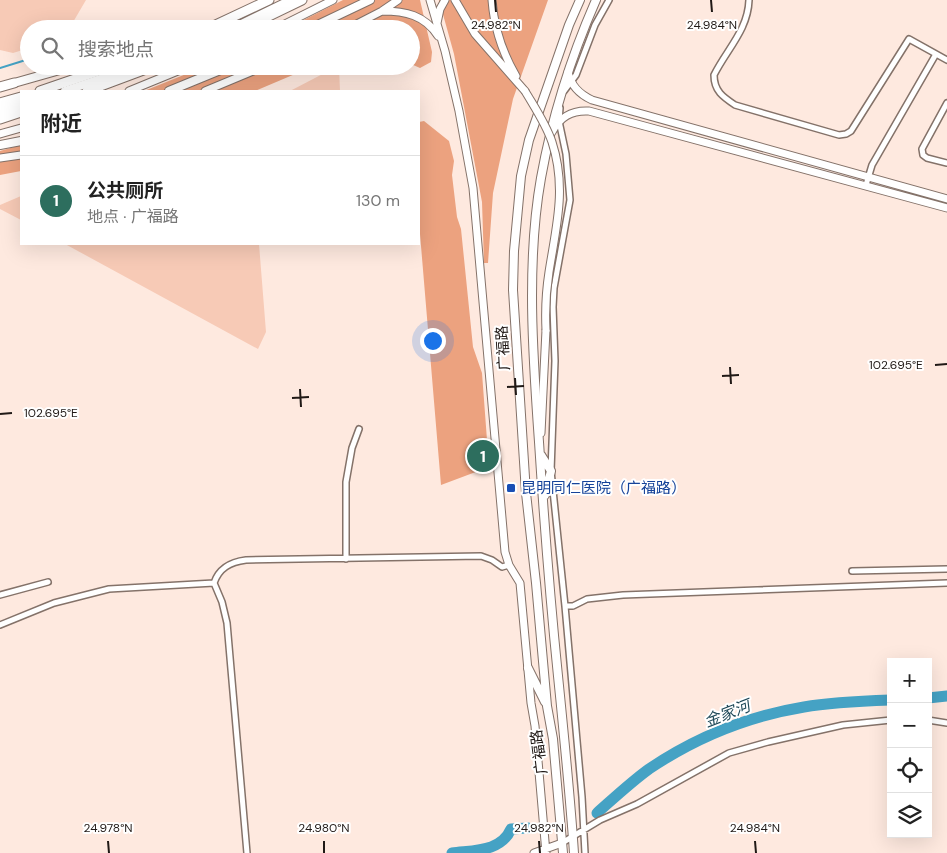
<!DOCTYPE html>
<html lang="zh">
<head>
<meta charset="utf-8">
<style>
	body { margin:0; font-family:"DM Sans","Noto Sans SC",sans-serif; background:#f2f2f2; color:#222 }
	.controls { position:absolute; right:15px; bottom:15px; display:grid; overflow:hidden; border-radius:0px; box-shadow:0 5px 20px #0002 }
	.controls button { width:45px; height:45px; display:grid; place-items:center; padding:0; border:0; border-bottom:1px solid #e0e0e0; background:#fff; color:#222; font:25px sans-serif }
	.you { position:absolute; left:432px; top:340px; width:18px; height:18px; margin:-12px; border:4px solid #fff; border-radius:50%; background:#1a73e8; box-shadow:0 0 0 8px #1a73e833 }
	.badge { display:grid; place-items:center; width:32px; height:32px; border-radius:50%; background:#2d6e5e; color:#fff; font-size:16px; font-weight:700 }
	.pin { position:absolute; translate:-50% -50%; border:2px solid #fff; box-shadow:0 1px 5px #0006 }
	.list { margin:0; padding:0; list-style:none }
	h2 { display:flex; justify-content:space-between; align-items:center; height:65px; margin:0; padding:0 20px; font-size:21px }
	h2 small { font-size:16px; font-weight:400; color:#767676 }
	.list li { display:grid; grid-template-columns:32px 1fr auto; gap:15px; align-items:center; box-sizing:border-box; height:90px; padding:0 20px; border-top:1px solid #e0e0e0 }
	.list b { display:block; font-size:19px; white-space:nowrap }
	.list p { margin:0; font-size:16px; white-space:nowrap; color:#767676 }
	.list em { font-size:16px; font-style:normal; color:#767676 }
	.icon { flex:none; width:28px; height:28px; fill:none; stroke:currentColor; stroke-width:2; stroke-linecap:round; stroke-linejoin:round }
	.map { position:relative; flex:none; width:947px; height:853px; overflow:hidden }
	.search { position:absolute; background:#fff; box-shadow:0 5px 20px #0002; left:20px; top:20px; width:400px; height:55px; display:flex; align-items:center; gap:12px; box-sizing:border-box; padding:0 18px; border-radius:28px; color:#767676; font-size:19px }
	.panel { position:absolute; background:#fff; box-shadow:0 5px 20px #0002; left:20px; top:90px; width:400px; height:155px; border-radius:0px }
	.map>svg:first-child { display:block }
	.green { fill:#f7cab6 }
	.forest { fill:#eca27f }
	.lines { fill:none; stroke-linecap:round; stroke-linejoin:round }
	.stream { stroke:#45a2c4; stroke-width:2 }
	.river { stroke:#45a2c4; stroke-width:11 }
	.street-casing { stroke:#847269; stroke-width:8 }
	.secondary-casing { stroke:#847269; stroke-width:9 }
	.primary-casing { stroke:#847269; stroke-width:10 }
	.highway-casing { stroke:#847269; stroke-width:11 }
	.street { stroke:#fff; stroke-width:5 }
	.secondary { stroke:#fff; stroke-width:7 }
	.primary { stroke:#fff; stroke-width:8 }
	.highway { stroke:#fff; stroke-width:9 }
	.secondary-bridge-casing { stroke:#847269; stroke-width:9; stroke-linecap:butt }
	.secondary-bridge { stroke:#fff; stroke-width:7 }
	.ticks { fill:none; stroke:#201916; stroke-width:2 }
	.transit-dot { fill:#1a4fb4; stroke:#fff; stroke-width:2 }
	.labels { text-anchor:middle; stroke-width:4; stroke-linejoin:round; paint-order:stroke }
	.street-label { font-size:15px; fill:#201916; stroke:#fff }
	.transit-label { font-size:15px; fill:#164399; stroke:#fff; text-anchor:start }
	.water-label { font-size:16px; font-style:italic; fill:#1f4857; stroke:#fff }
	.ticks-label { font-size:12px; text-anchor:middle; fill:#201916; stroke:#fff; stroke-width:4; stroke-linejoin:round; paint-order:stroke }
</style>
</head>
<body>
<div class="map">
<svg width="947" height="853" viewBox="0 0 947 853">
	<rect width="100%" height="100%" fill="#fee9df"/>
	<path class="green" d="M0,0H86L69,29H29V48L13,53L0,50Z
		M338,66H339L340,91H290Z
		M21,196V220L0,209V205Z
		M65,244H259L266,332L258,349Z"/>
	<path class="forest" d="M343,0H420L432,52L431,62L420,68L411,64V29H286Z
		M439,0H548L513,99L493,193L488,263H484L482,202L454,54Z
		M206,66H314L255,91H144Z
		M424,121L449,141L454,161L452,175L457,217L461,229L473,347L482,373L489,467L441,485L419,222V122Z
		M21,145V171L0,175V151Z"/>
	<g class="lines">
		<path class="stream" d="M0,68L29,59"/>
		<path class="river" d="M928,698L947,696
			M597,813C614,798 631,782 649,769C695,738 749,716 804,707C832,702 862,701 891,700
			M452,853C474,850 501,852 511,829L528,828"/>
		<defs>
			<path id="street" d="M749,0C748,30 727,49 714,75C714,91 723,97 735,105L839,135L846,134L851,131L909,39L947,60
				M564,91L576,75L595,25L609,0
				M947,103L922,149L923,155L927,158L947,163
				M560,108L559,121L566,154L570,200L554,288L553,307L555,361L551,471L565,606L582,797L585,853
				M866,185L872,165L936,54
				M346,559V482L352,448L359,429
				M852,571L947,569
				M0,595L48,582
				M565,606H573L587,599L623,595L947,583
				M0,625L54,603L109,589L214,583
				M928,720L947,723
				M562,843L600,820L637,804L729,753L768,742L843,725L891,720
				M247,853L227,623L222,602L214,583C219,568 230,562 246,560L481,556L492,560L502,567L509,565"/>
			<path id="secondary" d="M430,0L445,51L459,111L473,188L505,552L509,565L520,583L531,703L535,726L546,853
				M455,0L475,34L525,91
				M492,0C494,27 502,52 516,76
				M382,11C405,11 425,15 438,36
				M437,23L440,9L445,0
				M275,29L333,0
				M347,29L382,11L398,0
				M568,72C571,86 579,94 592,100L947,199
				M129,91L190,66
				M205,91L265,66
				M552,132C560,117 571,110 589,111L947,208
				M0,134L21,128
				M0,158L21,155
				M541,433L546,330
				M534,853L562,843"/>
			<path id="primary" d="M174,29L192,27L206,29
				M231,29L291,0
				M309,29L370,0
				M14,83L74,66
				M65,91L138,66
				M169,91L230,66
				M0,111L21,104
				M0,145L21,141
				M541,455L551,471L545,495
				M528,668L545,702
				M563,853L553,739L547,706L536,583L526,493L513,290L514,251L521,176L529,140L569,25L580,0
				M574,853C570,794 564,735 558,676C550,598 544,520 539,442C533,358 526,262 541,178C552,117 571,57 596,0"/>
			<path id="highway" d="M207,29L269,0
				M242,29L302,0
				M0,87L14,83
				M40,91L113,66
				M87,91L154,66
				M0,103L21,97
				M0,119L21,112"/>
		</defs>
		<use href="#street" class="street-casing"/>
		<use href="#secondary" class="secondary-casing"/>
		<use href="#primary" class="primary-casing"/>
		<use href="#highway" class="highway-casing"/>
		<use href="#street" class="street"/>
		<use href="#secondary" class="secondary"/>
		<use href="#primary" class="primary"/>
		<use href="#highway" class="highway"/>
		<defs>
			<path id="secondary-bridge" d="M525,91C535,108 546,124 552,142C567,188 556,227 549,272C546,291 545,310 546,330"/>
		</defs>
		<use href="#secondary-bridge" class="secondary-bridge-casing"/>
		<use href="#secondary-bridge" class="secondary-bridge"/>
	</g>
	<path class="ticks" d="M495,0L496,12M711,0L712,12M935,365L947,364M730,367L731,384M722,376L739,375M515,378L516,395M507,387L524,386M300,389L301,407M292,398L309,397M0,414L12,413M108,841L109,853M324,841V853M539,841L540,853M755,841L756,853"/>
	<rect class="transit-dot" x="506" y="483" width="10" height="10" rx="2.5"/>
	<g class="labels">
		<g class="street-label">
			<text transform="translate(503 348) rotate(-93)" y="5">广福路</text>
			<text transform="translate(539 752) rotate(-97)" y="5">广福路</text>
		</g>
		<g class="transit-label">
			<text x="521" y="493">昆明同仁医院（广福路）</text>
		</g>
		<g class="water-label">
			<text transform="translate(727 713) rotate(-21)" y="6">金家河</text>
		</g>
	</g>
	<g class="ticks-label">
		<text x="496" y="29">24.982°N</text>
		<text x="712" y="29">24.984°N</text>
		<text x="896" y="369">102.695°E</text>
		<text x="51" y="417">102.695°E</text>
		<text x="108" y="832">24.978°N</text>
		<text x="324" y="832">24.980°N</text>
		<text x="539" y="832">24.982°N</text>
		<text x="755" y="832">24.984°N</text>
	</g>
</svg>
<div class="controls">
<button>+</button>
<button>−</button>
<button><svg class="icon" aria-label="locate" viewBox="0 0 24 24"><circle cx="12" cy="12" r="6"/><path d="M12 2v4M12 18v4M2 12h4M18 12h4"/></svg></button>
<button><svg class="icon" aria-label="layers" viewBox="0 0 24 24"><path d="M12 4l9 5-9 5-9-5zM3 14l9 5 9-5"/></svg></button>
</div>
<div class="you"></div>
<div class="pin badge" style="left:483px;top:456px">1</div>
<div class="search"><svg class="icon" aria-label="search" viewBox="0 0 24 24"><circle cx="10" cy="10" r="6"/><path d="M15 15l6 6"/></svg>搜索地点</div>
<section class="panel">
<h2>附近<small></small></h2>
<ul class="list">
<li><span class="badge">1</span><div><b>公共厕所</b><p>地点 · 广福路</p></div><em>130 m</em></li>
</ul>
</section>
</div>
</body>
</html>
